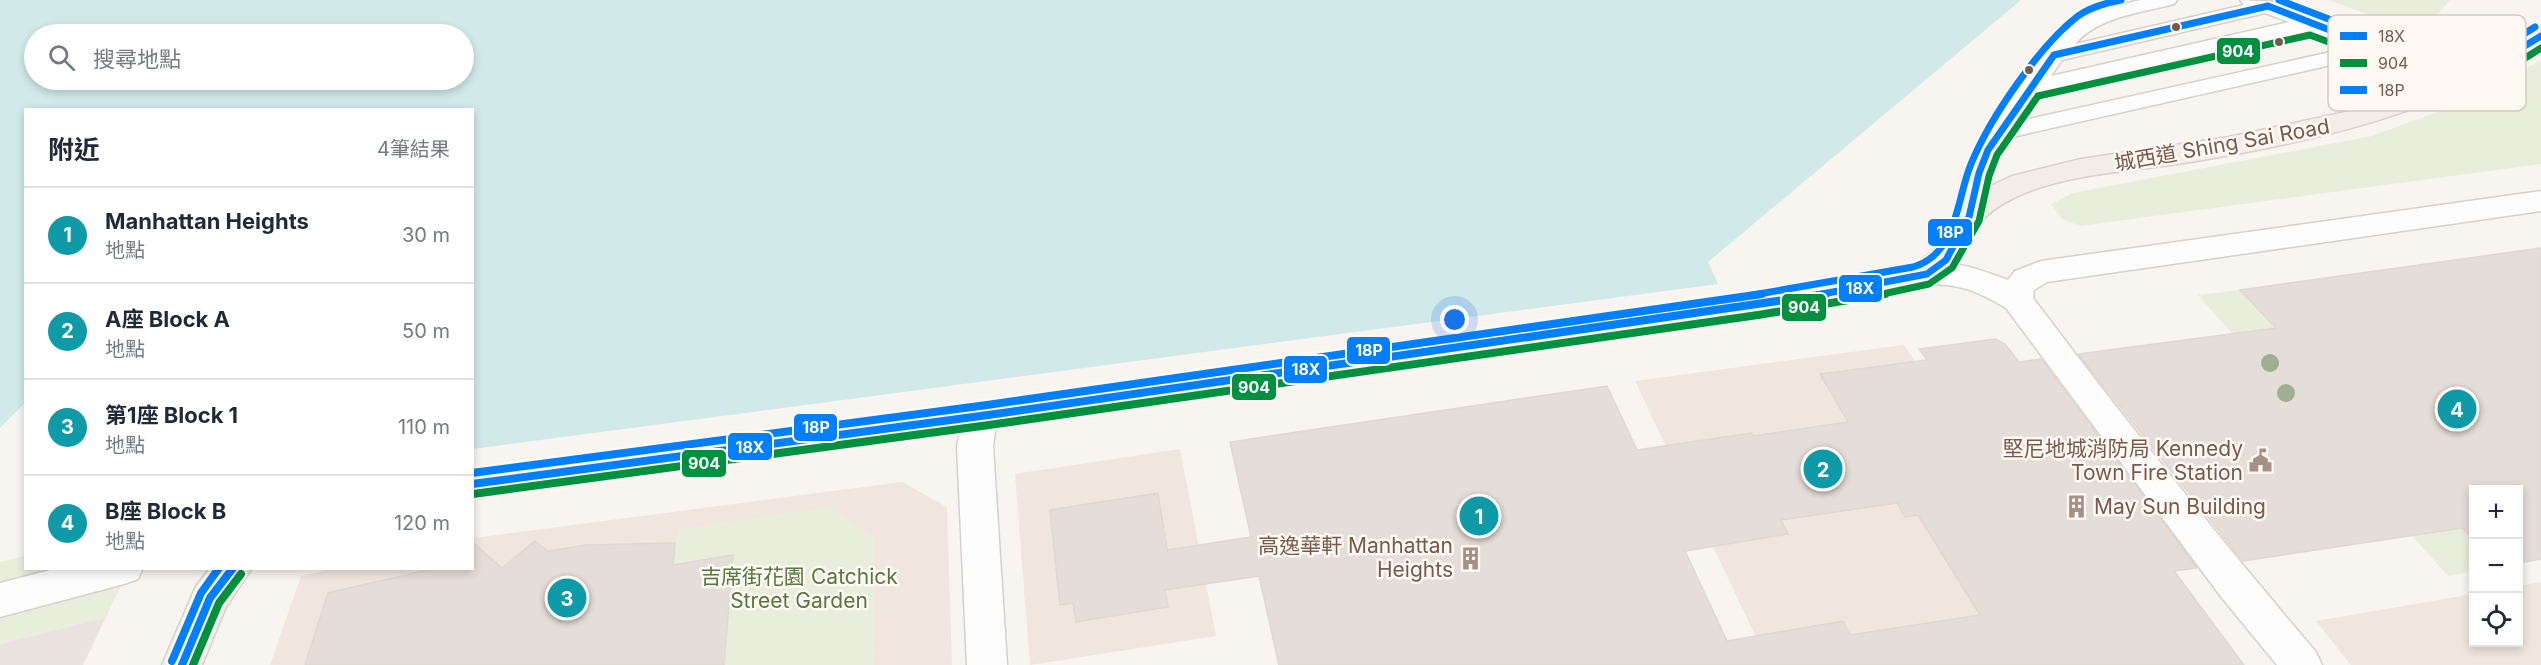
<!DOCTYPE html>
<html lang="zh-TW">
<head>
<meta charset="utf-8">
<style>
	body { margin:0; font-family:Inter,"Noto Sans TC",sans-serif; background:#f2f2f3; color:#1f2937 }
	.controls { position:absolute; right:18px; bottom:18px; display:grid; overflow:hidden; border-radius:0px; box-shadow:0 3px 9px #0003 }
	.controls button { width:54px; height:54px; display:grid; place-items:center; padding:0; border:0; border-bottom:2px solid #e0e1e3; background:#fff; color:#1f2937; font:30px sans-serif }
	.you { position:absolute; left:1455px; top:320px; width:21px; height:21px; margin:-15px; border:4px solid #fff; border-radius:50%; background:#1a73e8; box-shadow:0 0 0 9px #1a73e833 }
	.badge { display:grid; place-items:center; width:39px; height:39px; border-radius:50%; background:#a49087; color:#fff; font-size:20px; font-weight:700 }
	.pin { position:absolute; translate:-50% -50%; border:3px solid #fff; box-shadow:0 2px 6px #0006 }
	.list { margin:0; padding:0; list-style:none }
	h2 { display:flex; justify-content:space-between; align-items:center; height:78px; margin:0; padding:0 24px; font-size:26px }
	h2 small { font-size:20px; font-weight:400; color:#747a83 }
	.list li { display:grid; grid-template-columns:39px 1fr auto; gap:18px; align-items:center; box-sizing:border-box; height:96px; padding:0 24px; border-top:2px solid #e0e1e3 }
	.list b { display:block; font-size:22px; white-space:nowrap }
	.list p { margin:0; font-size:20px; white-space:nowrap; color:#747a83 }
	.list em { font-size:20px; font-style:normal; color:#747a83 }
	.icon { flex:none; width:33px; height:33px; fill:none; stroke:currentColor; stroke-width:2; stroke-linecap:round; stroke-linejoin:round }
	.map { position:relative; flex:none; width:2541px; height:665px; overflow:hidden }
	.search { position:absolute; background:#fff; box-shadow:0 3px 9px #0003; left:24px; top:24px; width:450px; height:66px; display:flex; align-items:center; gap:15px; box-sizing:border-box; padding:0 21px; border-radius:33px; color:#747a83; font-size:22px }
	.panel { position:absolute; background:#fff; box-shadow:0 3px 9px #0003; left:24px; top:108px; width:450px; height:462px; border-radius:0px }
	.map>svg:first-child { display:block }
	.residential { fill:#f1e6de }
	.industrial { fill:#eae3df }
	.green { fill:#e8eedb }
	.water { fill:#d1e9e9; fill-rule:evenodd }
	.building { fill:#e5ddd7; stroke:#e1d7d2; stroke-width:1.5; fill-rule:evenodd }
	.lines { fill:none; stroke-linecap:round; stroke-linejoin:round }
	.service-casing { stroke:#d7d0cc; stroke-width:3 }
	.pedestrian-casing { stroke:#d7d0cc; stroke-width:3 }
	.minor-casing { stroke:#d7d0cc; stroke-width:3 }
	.secondary-casing { stroke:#d8d0cb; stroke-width:3 }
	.primary-casing { stroke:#d9d0cc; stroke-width:3 }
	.service { fill:#fefdfd; fill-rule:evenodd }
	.pedestrian { fill:#fefdfd; fill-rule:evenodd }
	.minor { fill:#fefdfd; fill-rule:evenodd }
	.secondary { fill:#fefdfd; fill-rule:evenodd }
	.primary { fill:#f3ede8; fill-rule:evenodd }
	.bus-1-far1-casing { stroke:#fef9f3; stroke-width:10 }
	.bus-1-casing { stroke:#fef9f3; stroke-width:13 }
	.bus-2-far1-casing { stroke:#fef9f3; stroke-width:10 }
	.bus-2-casing { stroke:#fef9f3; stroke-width:13 }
	.bus-3-far1-casing { stroke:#fef9f3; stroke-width:10 }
	.bus-3-casing { stroke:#fef9f3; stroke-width:13 }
	.bus-1-far1 { stroke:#0080ff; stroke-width:7 }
	.bus-1 { stroke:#0080ff; stroke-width:8 }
	.bus-2-far1 { stroke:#009140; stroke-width:7 }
	.bus-2 { stroke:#009140; stroke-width:8 }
	.bus-3-far1 { stroke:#0080ff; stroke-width:7 }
	.bus-3 { stroke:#0080ff; stroke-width:8 }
	.tree { fill:#9faf91 }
	.bus-dot { fill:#775a4e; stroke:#fef9f3; stroke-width:2 }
	.labels { text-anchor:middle; stroke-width:5; stroke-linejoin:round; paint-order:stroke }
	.street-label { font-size:21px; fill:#775a4e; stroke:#fef9f3 }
	.poi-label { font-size:21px; fill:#775a4e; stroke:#fef9f3; text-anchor:end }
	.park-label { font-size:21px; fill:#577743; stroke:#fef9f3 }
	.key { fill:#fef9f3; stroke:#d6c9c2; stroke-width:1.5 }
	.key-label { font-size:16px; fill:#775a4e }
	.line-badge { stroke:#fef9f3; stroke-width:2 }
	.badge-label { font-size:16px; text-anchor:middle; font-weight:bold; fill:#fff }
</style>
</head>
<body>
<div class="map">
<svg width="2541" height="665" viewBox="0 0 2541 665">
	<rect width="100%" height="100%" fill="#f8f4f0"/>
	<path class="residential" d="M1904,345L2116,665H1996L1965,615L1995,665H1769L1635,381Z
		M1180,449L1216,636L1030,665L1015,474Z
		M902,482L947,507L952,665H270L301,576L332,569L472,568L473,538Z
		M2541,582V665H2351L2316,621L2473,594L2474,642H2518L2519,586Z"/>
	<path class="industrial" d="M106,617L83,665H0V644Z"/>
	<path class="green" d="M2329,0H2450L2421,34Z
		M2541,60V164L2080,226L2062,219L2051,204L2073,193L2372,136L2470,100Z
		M2240,290L2473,540V571L2448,576L2198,295Z
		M830,507L875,539L874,665H660L678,529Z
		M25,556L26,568L129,569L106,617L0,644V562Z"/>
	<path class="water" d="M0,0H2021L1708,262L1718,284L473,449L472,110H26L25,403L0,428ZM34,34H464V80H34Z"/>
	<path class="building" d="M2541,248V559L2518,563V489H2474V540L2462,528L2243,561L2078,354L2276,328L2240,290Z
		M1995,339L2005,344L2019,362L2041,359L2197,568L2174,571L2244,665H1279L1259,576L1165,590L1168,607L1076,622L1073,603L1060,605L1050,510L1158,493L1167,550L1251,537L1230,442L1607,386L1637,450L1751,433L1753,436L1848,422L1820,374L1927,360L1919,349ZM1897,503L1905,517L1918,515L1980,615L1850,635L1843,621L1727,641L1685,551L1788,534L1781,520Z
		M535,541L548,551L587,545L675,543L673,565L733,555L724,665H305L328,593L436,568H472V542L502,568Z"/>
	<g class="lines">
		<defs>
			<path id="service" d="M2140,0H2177L2174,4C2141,13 2099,16 2075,44L2244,5L2240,0L2275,2L2418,56L2486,70L2489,75L2486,80L2478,82L2404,67L2375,55L2008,138C1992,162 1988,189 1981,217L1978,223L1969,225L1960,223L1957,217L1967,173L1976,150L2046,50L2063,30L2077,19L2100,10ZM2265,13L2289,22L2051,76L2062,60ZM2310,31L2353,47L2020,121L2040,92Z"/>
			<path id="pedestrian" d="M58,568H143L138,579L124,584L0,617V583Z"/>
			<path id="minor" d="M988,402L1000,405L1005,415L995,432L993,446L1007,665H967L957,446C961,425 967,408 988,402Z"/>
			<path id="secondary" d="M2541,191V211L2047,282L2034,290L2033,298C2124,419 2218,537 2316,652L2322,665H2277L2222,598L2006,308C1989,298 1973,289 1953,286C1941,283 1929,286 1916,282L1911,274L1916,266C1947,257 1978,269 2008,280L2015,271L2041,261Z"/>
			<path id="primary" d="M2541,28V47C2434,114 2314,142 2190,162C2138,171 2081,172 2030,191C2012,198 1993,207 1981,222C1955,255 1962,277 1913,289L1757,317L988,428L472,499V469L988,402L1757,293L1913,266L1933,251L1963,204L1982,190L2012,176L2081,159L2229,137L2359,109L2448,77L2491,56L2532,30Z
				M210,568H252L226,607L202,665H162L196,586Z"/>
		</defs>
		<use href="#service" class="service-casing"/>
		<use href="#pedestrian" class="pedestrian-casing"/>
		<use href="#minor" class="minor-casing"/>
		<use href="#secondary" class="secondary-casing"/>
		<use href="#primary" class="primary-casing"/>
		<use href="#service" class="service"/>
		<use href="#pedestrian" class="pedestrian"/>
		<use href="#minor" class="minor"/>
		<use href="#secondary" class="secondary"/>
		<use href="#primary" class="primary"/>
		<defs>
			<path id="bus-1-far1" d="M1817,295L1927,274L1946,260L1969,217L1979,173L1988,150L2054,55L2268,6L2412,62L2478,75L2541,36"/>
			<path id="bus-1" d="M472,484L988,415L1826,294
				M182,665L210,598L233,568"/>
			<path id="bus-2-far1" d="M1878,295L1929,284L1952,268L1979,221L1989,176L1997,155L2038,96L2310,35L2409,72L2477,85L2484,84L2541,48"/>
			<path id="bus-2" d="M473,494L989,425L1758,315L1885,294
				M193,665L219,603L241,574"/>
			<path id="bus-3-far1" d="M2279,0L2415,52L2476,64L2535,27
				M1753,295L1913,267C1958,254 1956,200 1971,164C1990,118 2039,46 2078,16C2090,7 2106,3 2121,0"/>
			<path id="bus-3" d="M472,473L987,405L1762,294
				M172,661L201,593L219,568"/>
		</defs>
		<use href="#bus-1-far1" class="bus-1-far1-casing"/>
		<use href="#bus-1" class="bus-1-casing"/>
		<use href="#bus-2-far1" class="bus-2-far1-casing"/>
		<use href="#bus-2" class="bus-2-casing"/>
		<use href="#bus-3-far1" class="bus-3-far1-casing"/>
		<use href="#bus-3" class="bus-3-casing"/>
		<use href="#bus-1-far1" class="bus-1-far1"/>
		<use href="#bus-1" class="bus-1"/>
		<use href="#bus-2-far1" class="bus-2-far1"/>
		<use href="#bus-2" class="bus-2"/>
		<use href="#bus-3-far1" class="bus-3-far1"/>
		<use href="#bus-3" class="bus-3"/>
	</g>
	<g class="tree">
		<circle cx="2270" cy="363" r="9"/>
		<circle cx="2286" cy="393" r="9"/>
	</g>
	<defs>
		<symbol id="civic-bare" viewBox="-9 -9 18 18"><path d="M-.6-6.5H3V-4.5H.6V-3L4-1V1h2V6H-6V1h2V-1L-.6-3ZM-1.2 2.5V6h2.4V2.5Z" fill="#a49087" stroke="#fef9f3" stroke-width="2.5" paint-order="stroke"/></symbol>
		<symbol id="building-bare" viewBox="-9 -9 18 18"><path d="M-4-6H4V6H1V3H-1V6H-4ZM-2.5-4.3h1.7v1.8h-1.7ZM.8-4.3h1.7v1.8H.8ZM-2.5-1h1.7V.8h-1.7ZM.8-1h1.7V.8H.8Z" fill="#a49087" stroke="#fef9f3" stroke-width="2.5" paint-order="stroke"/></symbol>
	</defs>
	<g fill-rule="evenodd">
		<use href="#civic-bare" x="2244" y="444" width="33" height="33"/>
		<use href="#building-bare" x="2060" y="490" width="33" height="33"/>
		<use href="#building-bare" x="1454" y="542" width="33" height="33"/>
	</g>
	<g class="bus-dot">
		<circle cx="2176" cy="27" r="5"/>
		<circle cx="2279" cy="42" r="5"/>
		<circle cx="2029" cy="70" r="5"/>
	</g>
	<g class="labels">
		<g class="street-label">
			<text transform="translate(2222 145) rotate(-10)" y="7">城西道 Shing Sai Road</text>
		</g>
		<g class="poi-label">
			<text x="2243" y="456">堅尼地城消防局 Kennedy<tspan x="2243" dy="24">Town Fire Station</tspan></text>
			<text x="2094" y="514" text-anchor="start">May Sun Building</text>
			<text x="1453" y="553">高逸華軒 Manhattan<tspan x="1453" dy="24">Heights</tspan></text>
		</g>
		<g class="park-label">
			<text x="799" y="584">吉席街花園 Catchick<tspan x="799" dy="24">Street Garden</tspan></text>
		</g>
	</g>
	<rect x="2328" y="15" width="198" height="96" rx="9" class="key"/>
	<rect x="2340" y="32" width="27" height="8" fill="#0080ff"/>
	<rect x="2340" y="59" width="27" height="8" fill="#009140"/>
	<rect x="2340" y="86" width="27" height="8" fill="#0080ff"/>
	<g class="key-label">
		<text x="2378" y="42">18X</text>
		<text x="2378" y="69">904</text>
		<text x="2378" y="96">18P</text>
	</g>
	<g class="line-badge">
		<rect x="2216" y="37" width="45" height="28" rx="6" fill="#009140"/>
		<rect x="1927" y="218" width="46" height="29" rx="6" fill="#0080ff"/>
		<rect x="1838" y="274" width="45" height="29" rx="6" fill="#0080ff"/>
		<rect x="1781" y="293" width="46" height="29" rx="6" fill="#009140"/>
		<rect x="1346" y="336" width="45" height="29" rx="6" fill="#0080ff"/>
		<rect x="1283" y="355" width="45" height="29" rx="6" fill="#0080ff"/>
		<rect x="1231" y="373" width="46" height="28" rx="6" fill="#009140"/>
		<rect x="793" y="413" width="45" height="29" rx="6" fill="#0080ff"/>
		<rect x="727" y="432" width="46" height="29" rx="6" fill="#0080ff"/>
		<rect x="681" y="449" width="46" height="29" rx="6" fill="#009140"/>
	</g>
	<g class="badge-label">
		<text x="2238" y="57">904</text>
		<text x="1950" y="238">18P</text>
		<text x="1860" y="294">18X</text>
		<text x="1804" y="313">904</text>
		<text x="1369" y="356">18P</text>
		<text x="1306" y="375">18X</text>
		<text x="1254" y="393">904</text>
		<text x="816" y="433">18P</text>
		<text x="750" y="453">18X</text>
		<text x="704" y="469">904</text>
	</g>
</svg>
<div class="controls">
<button>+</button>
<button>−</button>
<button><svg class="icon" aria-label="locate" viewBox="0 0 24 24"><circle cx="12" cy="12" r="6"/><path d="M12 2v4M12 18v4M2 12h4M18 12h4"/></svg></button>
</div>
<div class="you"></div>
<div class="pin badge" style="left:1479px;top:516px;background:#0f9aa8">1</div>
<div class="pin badge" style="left:1823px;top:469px;background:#0f9aa8">2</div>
<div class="pin badge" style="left:567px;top:598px;background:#0f9aa8">3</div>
<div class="pin badge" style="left:2457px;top:409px;background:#0f9aa8">4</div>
<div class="search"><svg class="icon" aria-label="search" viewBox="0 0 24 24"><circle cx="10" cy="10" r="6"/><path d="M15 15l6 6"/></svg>搜尋地點</div>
<section class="panel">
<h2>附近<small>4筆結果</small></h2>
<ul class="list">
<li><span class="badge" style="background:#0f9aa8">1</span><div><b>Manhattan Heights</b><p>地點</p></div><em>30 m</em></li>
<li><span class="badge" style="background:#0f9aa8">2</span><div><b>A座 Block A</b><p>地點</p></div><em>50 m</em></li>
<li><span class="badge" style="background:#0f9aa8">3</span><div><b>第1座 Block 1</b><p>地點</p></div><em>110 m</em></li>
<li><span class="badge" style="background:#0f9aa8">4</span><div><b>B座 Block B</b><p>地點</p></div><em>120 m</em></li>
</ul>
</section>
</div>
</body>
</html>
